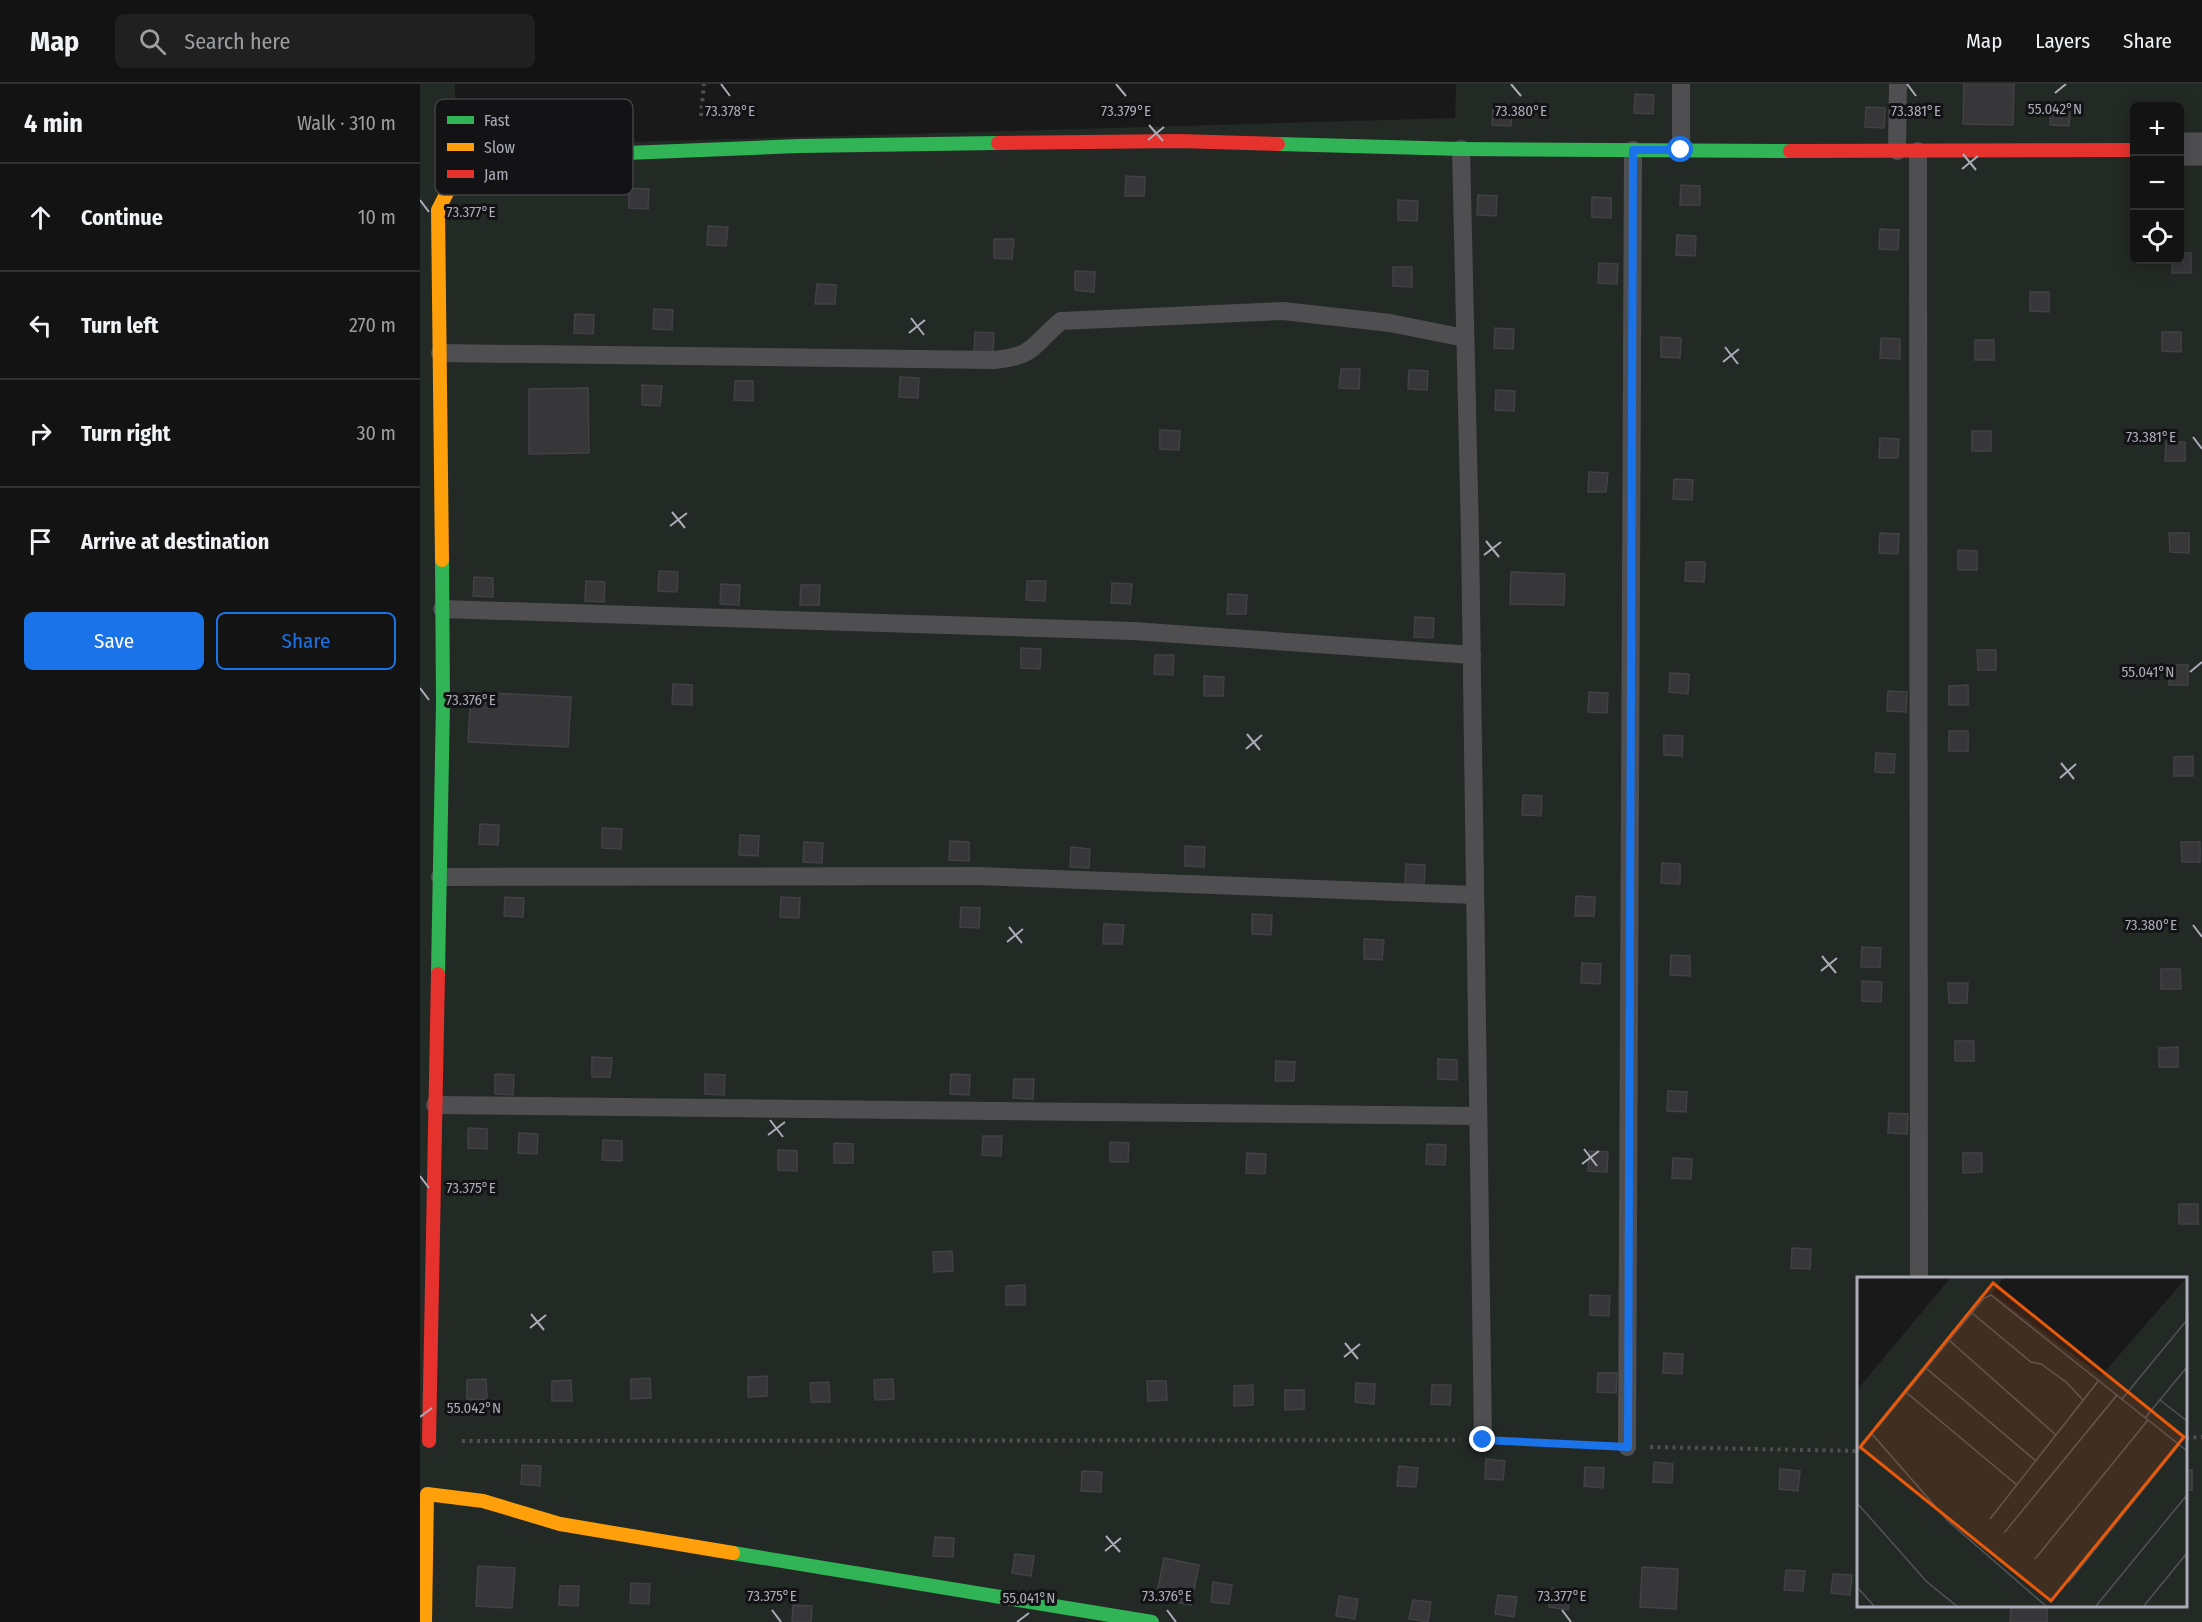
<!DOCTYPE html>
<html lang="en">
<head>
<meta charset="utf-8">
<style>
	body { margin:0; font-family:"Fira Sans Condensed",sans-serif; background:#202021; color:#f1f3f6 }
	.controls { position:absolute; right:18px; top:18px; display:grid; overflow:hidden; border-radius:9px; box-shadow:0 3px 15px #0003 }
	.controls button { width:54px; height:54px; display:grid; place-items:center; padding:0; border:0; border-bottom:2px solid #323233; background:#131313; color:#f1f3f6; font:30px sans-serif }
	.stop { position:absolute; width:18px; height:18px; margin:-14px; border:4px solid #1a73e8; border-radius:50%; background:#fff }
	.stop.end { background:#1a73e8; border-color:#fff; box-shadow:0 2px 6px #0008 }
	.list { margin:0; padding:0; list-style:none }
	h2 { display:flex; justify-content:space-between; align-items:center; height:78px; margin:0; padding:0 24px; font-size:26px }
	h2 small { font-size:20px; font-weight:400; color:#9d9ea0 }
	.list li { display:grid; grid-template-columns:39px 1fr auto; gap:18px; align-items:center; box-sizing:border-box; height:108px; padding:0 24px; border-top:2px solid #323233 }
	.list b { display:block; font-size:22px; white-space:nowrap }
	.list em { font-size:20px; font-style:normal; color:#9d9ea0 }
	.actions { display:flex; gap:12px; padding:18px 24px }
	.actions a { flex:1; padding:14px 0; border:2px solid #1a73e8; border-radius:9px; text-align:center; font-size:21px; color:#1a73e8 }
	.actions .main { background:#1a73e8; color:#fff }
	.icon { flex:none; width:33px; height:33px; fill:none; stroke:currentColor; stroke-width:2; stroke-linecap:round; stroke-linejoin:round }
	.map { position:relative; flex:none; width:1782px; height:1538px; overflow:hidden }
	header { display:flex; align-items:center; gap:36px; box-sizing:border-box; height:84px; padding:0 30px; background:#131313; border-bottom:2px solid #323233 }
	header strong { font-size:28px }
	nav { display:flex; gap:33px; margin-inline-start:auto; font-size:21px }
	.search { width:420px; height:54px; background:#202021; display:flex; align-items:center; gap:15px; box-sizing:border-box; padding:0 21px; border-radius:9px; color:#9d9ea0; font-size:22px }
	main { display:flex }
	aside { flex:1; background:#131313 }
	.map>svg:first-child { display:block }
	.green { fill:#232925; fill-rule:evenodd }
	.building { fill:#373638; stroke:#414245; stroke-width:1.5 }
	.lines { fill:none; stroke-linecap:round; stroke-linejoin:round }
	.path { stroke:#505053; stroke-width:4; stroke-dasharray:3 4.5; stroke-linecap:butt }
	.lane { stroke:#4f4f52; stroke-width:18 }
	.street { stroke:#4f4f52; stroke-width:33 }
	.fast { stroke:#30b455; stroke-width:14 }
	.slow { stroke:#ff9f0a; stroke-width:14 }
	.jam { stroke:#e5322d; stroke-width:14 }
	.route { stroke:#1a73e8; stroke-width:8 }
	.ticks { fill:none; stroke:#abacb8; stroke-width:2 }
	.inset-road { fill:none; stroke:#535459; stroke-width:1.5 }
	.view { fill:#e8590c; fill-opacity:0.15; stroke:#e8590c; stroke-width:3 }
	.inset-edge { fill:none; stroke:#abacb8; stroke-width:3 }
	.key { fill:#131315; stroke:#414146; stroke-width:1.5 }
	.key-label { font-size:16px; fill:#abacb8 }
	.ticks-label { font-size:15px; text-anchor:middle; fill:#abacb8; stroke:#131315; stroke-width:6; stroke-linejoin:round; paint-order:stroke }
</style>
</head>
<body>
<header>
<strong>Map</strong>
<div class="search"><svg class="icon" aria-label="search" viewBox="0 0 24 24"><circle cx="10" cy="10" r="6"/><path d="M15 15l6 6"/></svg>Search here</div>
<nav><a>Map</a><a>Layers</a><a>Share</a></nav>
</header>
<main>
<aside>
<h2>4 min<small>Walk · 310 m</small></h2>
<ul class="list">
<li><svg class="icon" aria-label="ahead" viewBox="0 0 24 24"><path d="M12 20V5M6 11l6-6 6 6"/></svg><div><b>Continue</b></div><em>10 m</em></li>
<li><svg class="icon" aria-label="left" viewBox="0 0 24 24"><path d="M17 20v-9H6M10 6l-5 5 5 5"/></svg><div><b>Turn left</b></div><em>270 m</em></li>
<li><svg class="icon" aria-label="right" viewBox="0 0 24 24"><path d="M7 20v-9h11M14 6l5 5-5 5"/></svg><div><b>Turn right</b></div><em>30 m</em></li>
<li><svg class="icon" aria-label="arrive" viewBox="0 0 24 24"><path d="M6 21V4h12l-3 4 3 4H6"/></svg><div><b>Arrive at destination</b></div></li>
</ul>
<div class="actions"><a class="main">Save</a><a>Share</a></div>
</aside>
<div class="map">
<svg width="1782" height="1538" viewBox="0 0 1782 1538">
	<rect width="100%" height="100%" fill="#191919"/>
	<path class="green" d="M0,0H35L36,63L1035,34L1036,0H1782V1538H0ZM1714,22H1760V176H1714ZM1438,1194H1766V1522H1438Z"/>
	<path class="building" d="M1544,0H1594L1593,41L1543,40Z
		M1215,10L1234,11L1233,30L1214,29Z
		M1073,21L1092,22L1091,42L1072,41Z
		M1631,21L1650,22L1649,42L1630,41Z
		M1446,23L1465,24L1464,44L1445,43Z
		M706,92L725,93L724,112H705Z
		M1261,101L1280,102V121H1260Z
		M209,104L229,105L228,125L209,124Z
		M1058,111L1077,112L1076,132L1057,131Z
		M1172,113L1191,114V134L1172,133Z
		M978,116L998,117L997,137L978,136Z
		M288,142L308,143L306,162L287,161Z
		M1460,145L1479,146L1478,166L1459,165Z
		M1257,151L1276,152L1275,172L1256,171Z
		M574,155H594L592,175L574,174Z
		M1760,169H1771V189H1752V176H1760Z
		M1179,179L1198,180L1197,200L1178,199Z
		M973,183H992V203L973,202Z
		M655,187L675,188L674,208L655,206Z
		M397,200L416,201L415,220H395Z
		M1610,208H1629V228L1610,227Z
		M234,225L253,226L252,246L233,245Z
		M155,230L174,231L173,250L154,249Z
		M1075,244L1094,245L1093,265L1074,264Z
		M555,248L574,249L573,269L554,268Z
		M1742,248H1761V268L1742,267Z
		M1241,253L1261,254L1260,274L1241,273Z
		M1461,254L1480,255V275L1460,274Z
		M1555,256H1574V276H1555Z
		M921,285H940L939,305L919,304Z
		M989,286L1008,287L1007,306L988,305Z
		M480,293L499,294L498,314L479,313Z
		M315,297H333V317L314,316Z
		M222,301L242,302L240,322L222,321Z
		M168,304L169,369L109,370V305Z
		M1076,306L1095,307L1094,327L1075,326Z
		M740,346L760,347L759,366L740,365Z
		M1552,347H1571V367H1552Z
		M1460,354L1479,355L1478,374H1459Z
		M1746,357L1765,358V377H1745Z
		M1169,388L1188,389L1186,408H1168Z
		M1254,395L1273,396L1272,416L1253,415Z
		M1460,449L1479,450L1478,470L1459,469Z
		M1749,449H1769V469L1750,468Z
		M1538,466L1557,467V486H1538Z
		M1266,478H1285L1284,498L1265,497Z
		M239,487L258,488L257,508L238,507Z
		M1091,488L1145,490L1144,521L1090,520Z
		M54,493L73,494V513L53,512Z
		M166,497L185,498L184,518L165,517Z
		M607,497H626L625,517L606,516Z
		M692,499L712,500L710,520L691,519Z
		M301,500L320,501L319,521L300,520Z
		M381,501H400L399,521H380Z
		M808,510L827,511L826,530H807Z
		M995,533L1014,534L1013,554L994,553Z
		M601,564L621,565L620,585L601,584Z
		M1557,566H1576V586H1558Z
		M735,571H754L753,591L734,590Z
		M1749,581H1768V601H1749Z
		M1250,589L1269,590L1268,610L1249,608Z
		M784,592L804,593L803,612H784Z
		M253,600L272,601V621L252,620Z
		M1548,601V621H1529V602Z
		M1468,607L1487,608L1486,628L1467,627Z
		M51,608L151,613L148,663L48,658Z
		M1169,608L1188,609L1187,629L1168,628Z
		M1529,647H1548V667H1529Z
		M1244,651L1263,652L1262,672L1244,671Z
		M1456,669L1475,670L1474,689L1455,688Z
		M1773,672V692H1754V673Z
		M1103,711L1122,712L1121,732L1102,731Z
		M60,740L79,741L78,761L59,760Z
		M182,744L202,745L201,765L182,764Z
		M320,751L339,752L338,772L319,771Z
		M530,757L549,758V777L529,776Z
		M384,758L403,759L402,779L383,778Z
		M1761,758H1780V778H1762Z
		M765,762L785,763L784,783L765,782Z
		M651,763L670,765L669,784L650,783Z
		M1242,779L1260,780V800L1241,799Z
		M986,780L1005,781L1004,801L985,800Z
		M1156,812L1175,813L1174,832H1155Z
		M85,813L104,814L103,833L84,832Z
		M361,813L380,814L379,834L360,833Z
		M541,823L560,824L559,844L540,843Z
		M832,830L852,831L851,851L832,850Z
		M684,840L704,841L702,860H683Z
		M944,855L964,856L962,876L944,875Z
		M1442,863L1461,864L1460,883H1441Z
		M1251,871L1270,872V892L1250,891Z
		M1162,879L1181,880L1180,900L1161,899Z
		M1741,885H1760L1761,905H1741Z
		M1442,897L1462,898L1461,918L1442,917Z
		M1528,899H1548L1547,919H1529Z
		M1535,957H1554V977H1535Z
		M1758,963V983H1739V964Z
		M172,973L192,974L190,993H172Z
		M1018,975L1037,976V996L1018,995Z
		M856,977L875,978L874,997H855Z
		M75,990L94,991L93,1011L75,1010Z
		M285,990L305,991L304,1011L285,1010Z
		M531,990L550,991L549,1011L530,1010Z
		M594,995H614L613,1015L593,1014Z
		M1248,1007L1267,1008L1266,1028L1247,1027Z
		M1469,1029L1488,1030L1487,1050L1468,1049Z
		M48,1044L67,1045V1065L48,1064Z
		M99,1049L118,1050L117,1070L98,1069Z
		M563,1052H582L581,1072L562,1071Z
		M183,1056L202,1057V1077L182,1076Z
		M690,1058L709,1059L708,1078H690Z
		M414,1059L433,1060V1079H414Z
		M1007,1060L1026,1061L1025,1081L1006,1080Z
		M358,1066L377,1067V1087L358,1086Z
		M1169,1067L1188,1068L1187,1088L1168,1087Z
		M827,1069L846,1070L845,1090L826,1089Z
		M1543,1069H1562V1088L1543,1089Z
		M1253,1074L1272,1075L1271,1095L1252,1094Z
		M1759,1120H1778V1140H1759Z
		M1372,1164L1391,1165L1390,1185L1371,1184Z
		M532,1167L533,1187L514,1188L513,1168Z
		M605,1201V1221H586V1202Z
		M1170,1211L1190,1212L1189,1232L1170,1231Z
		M1766,1226H1768V1246H1766Z
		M1244,1269L1263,1270L1262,1290L1243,1289Z
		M1178,1289H1197L1196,1309L1177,1308Z
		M347,1292V1312L328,1313V1293Z
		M230,1294L231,1314L211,1315V1295Z
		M66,1295L67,1315L47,1316V1296Z
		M473,1295L474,1315L455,1316L454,1296Z
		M151,1296L152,1317H132V1297Z
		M727,1297H746L747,1316L728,1317Z
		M409,1298L410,1318H391L390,1299Z
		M936,1299L955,1300L954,1320L935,1318Z
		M833,1301V1321L814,1322V1302Z
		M1012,1301H1031L1030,1321L1011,1320Z
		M865,1306H884V1325L865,1326Z
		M1066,1375L1085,1377L1083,1396L1065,1395Z
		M1234,1378L1253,1380L1252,1399L1233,1398Z
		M102,1381L121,1382L120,1402L101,1400Z
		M979,1382L998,1384L996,1403L977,1402Z
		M1165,1383L1184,1384L1183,1404L1164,1402Z
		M1360,1385L1380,1387L1378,1407L1359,1405Z
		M1766,1386H1772V1406H1766Z
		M662,1387L682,1388L681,1408L661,1407Z
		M515,1453L534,1454L533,1473L513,1472Z
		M595,1470L614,1472L611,1492L592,1489Z
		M744,1474L779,1481L771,1521L736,1514Z
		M58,1482L95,1484L92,1524L56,1522Z
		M1222,1483L1258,1485L1256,1525L1220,1523Z
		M1366,1486L1385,1487L1383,1507L1364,1506Z
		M1413,1490L1432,1491L1430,1511L1411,1509Z
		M793,1498L812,1501L809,1520L791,1518Z
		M211,1499L230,1500L229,1520L210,1519Z
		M140,1502H159L158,1522L139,1521Z
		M1132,1504L1151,1506L1148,1526L1129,1523Z
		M1078,1511L1097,1513L1094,1533L1075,1530Z
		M919,1512L938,1515L935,1535L916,1532Z
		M993,1516L1011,1518L1008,1538L989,1535Z
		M373,1521L392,1522L391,1538H372Z
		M1591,1522H1627V1538H1590Z"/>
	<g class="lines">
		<path class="path" d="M281,32L284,0
			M1766,1354L1782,1353
			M42,1357L1040,1356
			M1086,1357L1184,1362
			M1230,1363L1438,1367"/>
		<path class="lane" d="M1041,65L1050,453L1063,1356
			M1261,66V0
			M1477,67L1478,0
			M1498,67L1499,1194
			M20,269L574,276C616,272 612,261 641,237L863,227L970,239L1045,254
			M22,525L713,547L1052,571
			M20,793L557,792L1055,811
			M15,1021L1058,1032
			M1207,1363L1213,66"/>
		<path class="street" d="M1760,65H1782"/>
		<path class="fast" d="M858,60L1041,65L1370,67
			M132,72L379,62L578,59
			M18,890L23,619L22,476
			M313,1469L732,1538"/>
		<path class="slow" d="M22,476L18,126L33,97L44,85L57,75L132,72
			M5,1538L7,1410L63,1417L140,1440L313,1469"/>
		<path class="jam" d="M578,59L759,57L858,60
			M1370,67L1714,66
			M9,1357L18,890"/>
	</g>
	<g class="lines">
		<path class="route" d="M1063,1356L1208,1363L1213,66H1261"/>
	</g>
	<path class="ticks" d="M301,0L310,12M696,0L706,12M1091,0L1101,12M1487,0L1496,12M1635,9L1646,0M729,41L743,57M728,56L744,43M1543,70L1556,86M1542,85L1558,72M0,116L9,128M491,234L504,251M489,249L505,236M1305,263L1318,280M1303,278L1319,265M1773,353L1782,365M252,428L265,444M250,442L267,429M1066,457L1079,473M1064,471L1081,458M1770,588L1782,578M0,604L9,616M827,650L840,666M826,665L842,651M1641,679L1654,695M1640,694L1656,680M1773,841L1782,853M589,843L602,859M587,858L603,845M1402,872L1416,889M1401,887L1417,874M350,1036L363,1053M348,1051L365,1038M1164,1065L1177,1082M1162,1080L1179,1067M0,1092L9,1104M111,1230L124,1246M110,1244L126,1231M925,1259L938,1275M924,1273L940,1260M0,1333L12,1324M686,1452L700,1468M685,1467L701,1454M352,1526L361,1538M747,1526L756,1538M1142,1526L1151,1538M597,1538L609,1529"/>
	<g transform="translate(1437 1193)">
		<rect width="330" height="330" fill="#191919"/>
		<path d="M94,0H147L135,16L244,99L330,0V330H0V113Z" fill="#232925"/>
		<path class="inset-road" d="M115,36L174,85L184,87L209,105L226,123M93,64L199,158M70,92L179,184M50,116L160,208M265,122L330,43M303,123L330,144M288,141L330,90M20,151L127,21L134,18L330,174M0,175L15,157L91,244L190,330M0,226L70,305L101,330M133,242L242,103M147,256L260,118M178,282L291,143M211,306L322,168M0,310L18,330M239,329L330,218M286,330L330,276"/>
		<path class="view" d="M136,6L327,160L194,324L3,170Z"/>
		<rect width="330" height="330" class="inset-edge"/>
	</g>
	<rect x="15" y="15" width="198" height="96" rx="9" class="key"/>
	<rect x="27" y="32" width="27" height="8" fill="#30b455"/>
	<rect x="27" y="59" width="27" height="8" fill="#ff9f0a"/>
	<rect x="27" y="86" width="27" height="8" fill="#e5322d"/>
	<g class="key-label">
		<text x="64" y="42">Fast</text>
		<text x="64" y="69">Slow</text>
		<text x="64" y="96">Jam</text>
	</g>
	<g class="ticks-label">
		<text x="1635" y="30">55.042°N</text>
		<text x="310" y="32">73.378°E</text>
		<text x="706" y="32">73.379°E</text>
		<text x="1101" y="32">73.380°E</text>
		<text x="1496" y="32">73.381°E</text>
		<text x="51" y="133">73.377°E</text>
		<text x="1731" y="358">73.381°E</text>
		<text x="1728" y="593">55.041°N</text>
		<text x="51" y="621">73.376°E</text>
		<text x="1731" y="846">73.380°E</text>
		<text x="51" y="1109">73.375°E</text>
		<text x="54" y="1329">55.042°N</text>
		<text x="352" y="1517">73.375°E</text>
		<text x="747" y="1517">73.376°E</text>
		<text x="1142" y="1517">73.377°E</text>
		<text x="609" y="1519">55.041°N</text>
	</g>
</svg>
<div class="controls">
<button>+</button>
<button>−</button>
<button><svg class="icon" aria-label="locate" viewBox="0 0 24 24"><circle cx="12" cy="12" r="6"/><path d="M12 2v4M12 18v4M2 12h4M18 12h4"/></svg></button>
</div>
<div class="stop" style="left:1261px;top:66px"></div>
<div class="stop end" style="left:1063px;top:1356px"></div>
</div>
</main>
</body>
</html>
